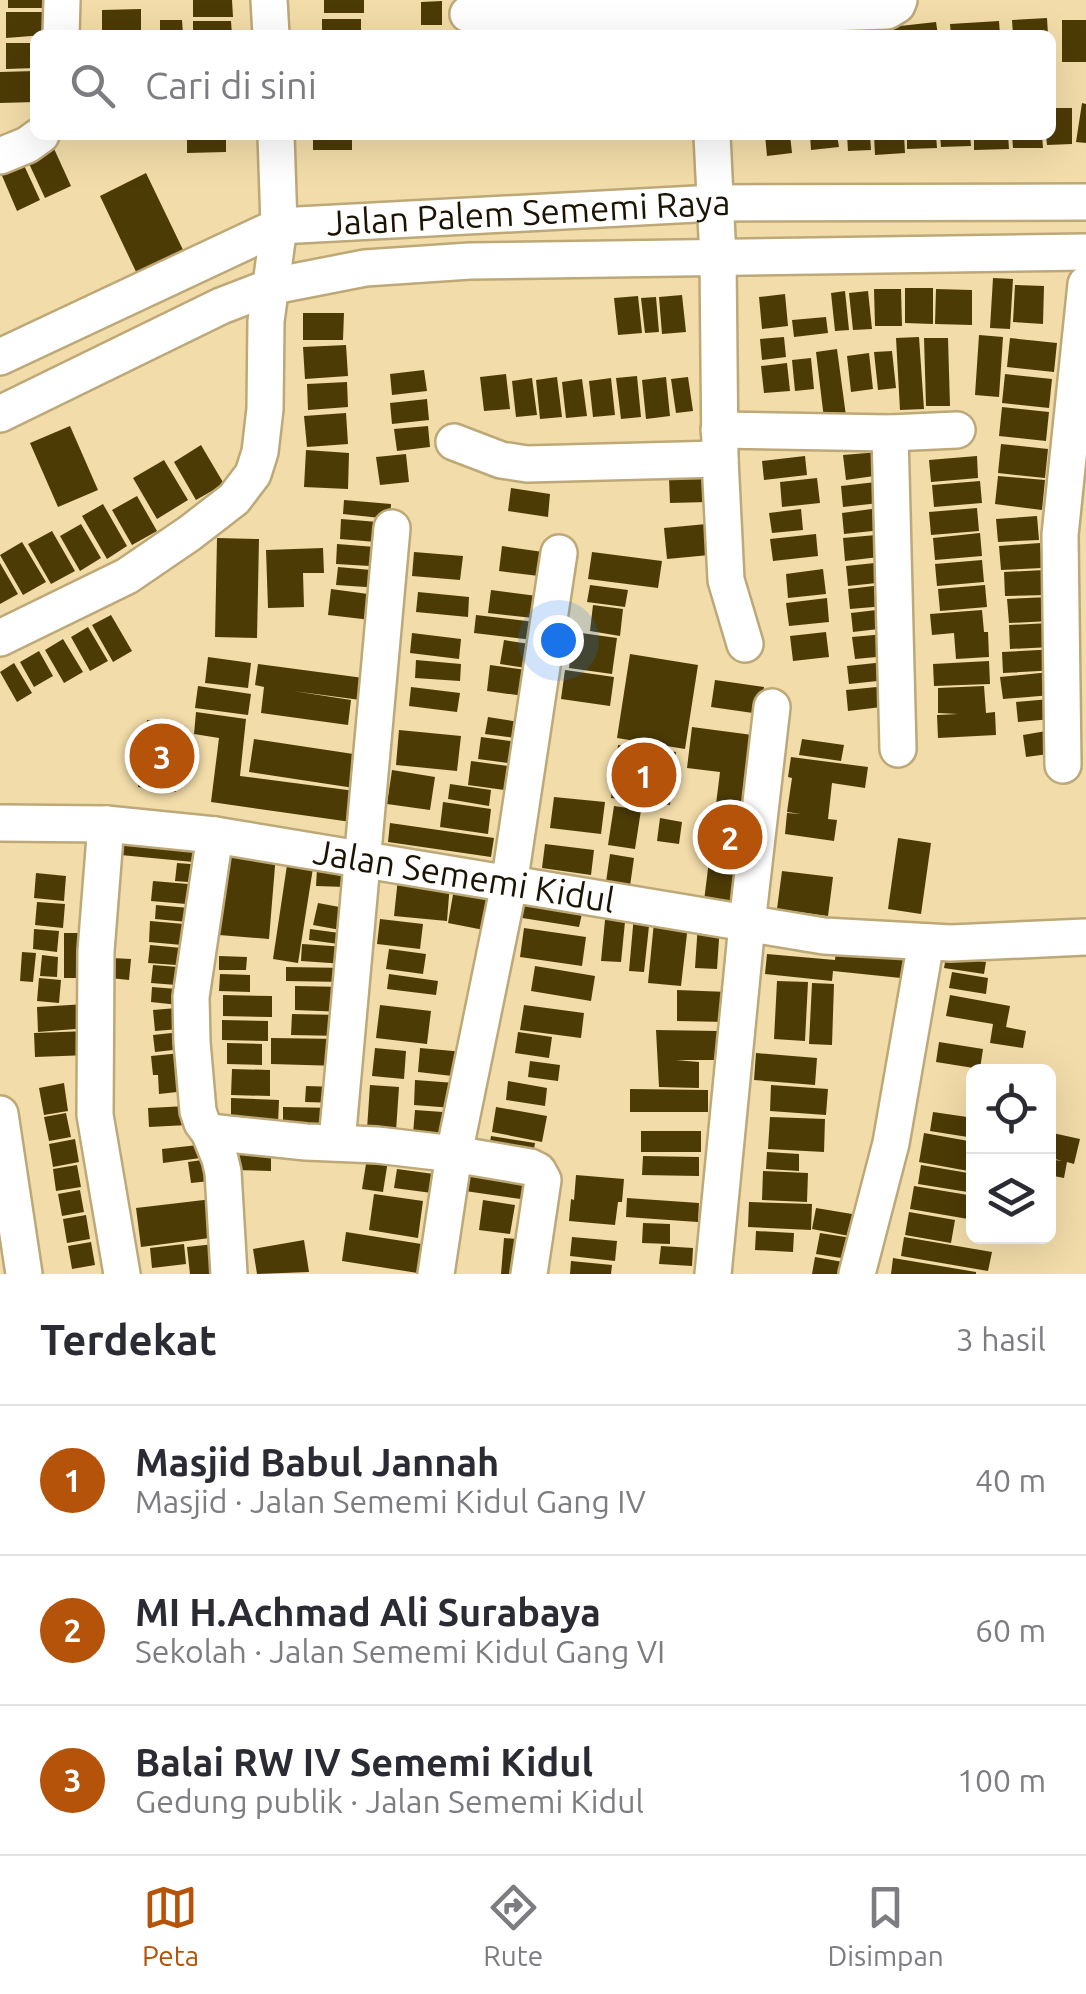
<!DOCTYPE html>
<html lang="id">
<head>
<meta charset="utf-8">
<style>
	body { margin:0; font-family:Ubuntu,sans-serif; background:#f2f2f3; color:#2b2b33 }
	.controls { position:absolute; right:30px; bottom:30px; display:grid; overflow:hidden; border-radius:15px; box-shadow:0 10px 40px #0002 }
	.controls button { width:90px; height:90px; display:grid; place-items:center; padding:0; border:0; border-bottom:2px solid #e1e1e2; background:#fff; color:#2b2b33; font:50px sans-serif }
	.you { position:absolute; left:558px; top:640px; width:35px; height:35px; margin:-25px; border:8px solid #fff; border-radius:50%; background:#1a73e8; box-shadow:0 0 0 15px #1a73e833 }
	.badge { display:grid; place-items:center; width:65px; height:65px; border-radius:50%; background:#b45309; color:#fff; font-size:32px; font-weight:700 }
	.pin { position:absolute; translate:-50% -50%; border:5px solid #fff; box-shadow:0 2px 10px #0006 }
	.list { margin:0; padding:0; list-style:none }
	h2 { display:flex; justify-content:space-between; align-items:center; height:130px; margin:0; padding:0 40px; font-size:42px }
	h2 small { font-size:32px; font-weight:400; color:#7c7c81 }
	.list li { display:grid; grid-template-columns:65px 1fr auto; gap:30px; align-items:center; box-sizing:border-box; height:150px; padding:0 40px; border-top:2px solid #e1e1e2 }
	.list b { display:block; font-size:38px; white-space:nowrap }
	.list p { margin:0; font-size:32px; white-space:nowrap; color:#7c7c81 }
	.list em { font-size:32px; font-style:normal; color:#7c7c81 }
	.icon { flex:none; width:55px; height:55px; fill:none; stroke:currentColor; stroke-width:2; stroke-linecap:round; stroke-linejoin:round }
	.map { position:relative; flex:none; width:1086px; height:1274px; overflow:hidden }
	.search { position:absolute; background:#fff; box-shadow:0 10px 40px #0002; left:30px; right:30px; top:30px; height:110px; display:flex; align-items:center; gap:25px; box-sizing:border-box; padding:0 35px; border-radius:15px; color:#7c7c81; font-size:38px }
	.sheet { height:580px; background:#fff }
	nav { display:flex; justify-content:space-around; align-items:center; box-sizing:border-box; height:140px; border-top:2px solid #e1e1e2; background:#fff; font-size:28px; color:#7c7c81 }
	nav a { display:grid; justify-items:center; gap:5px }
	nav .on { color:#b45309 }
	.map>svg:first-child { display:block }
	.building { fill:#4d3b06 }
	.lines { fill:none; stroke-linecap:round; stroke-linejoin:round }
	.street-casing { stroke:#bda877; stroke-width:40 }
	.street { stroke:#fff; stroke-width:35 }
	.labels { text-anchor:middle; stroke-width:10; stroke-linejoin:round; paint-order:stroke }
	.street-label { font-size:35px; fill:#1c1402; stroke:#f2dca9 }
</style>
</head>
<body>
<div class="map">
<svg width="1086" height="1274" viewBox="0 0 1086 1274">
	<rect width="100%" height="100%" fill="#f2dca9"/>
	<path class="building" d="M8,0H46V8H8Z
		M193,0H232L233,17H193Z
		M324,0H364V13H324Z
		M442,1V25H421V2Z
		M141,9V34L102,35V10Z
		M6,12H44V35L6,38Z
		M1047,18L1048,35H1013L1012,20Z
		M322,19H361V35H322Z
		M160,20H182L183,34L160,35Z
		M1062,20H1086V62H1062Z
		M193,21H231L232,35H193Z
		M999,21L1000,35H951L950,24Z
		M936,22L938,35H883L882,28Z
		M6,43H35V68L6,69Z
		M35,71V102L0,103V72Z
		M1082,103L1086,104V143L1076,142Z
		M1051,108H1072V144L1047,145L1046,135H1051Z
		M187,135H226V152L187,153Z
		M313,135H352V150H313Z
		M765,135H790L792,153L767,156Z
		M810,135H837L839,147L811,150Z
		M847,135H870L871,150L848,151Z
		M874,135H904L905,153L875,155Z
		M907,135H936L937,148L907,149Z
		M940,135H970L971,146L941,147Z
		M974,135H1008L1009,149L974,150Z
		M1012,135H1042L1043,148H1013Z
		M51,142L71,186L45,198L25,155Z
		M22,161L40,200L17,211L0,171Z
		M146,173L186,256L139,278L100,196Z
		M993,278L1013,279L1010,329L990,328Z
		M1015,285L1044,286L1043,324L1013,322Z
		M905,288H933V324L905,323Z
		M874,289H901L902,326H875Z
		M936,289L972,290V325L935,324Z
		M845,291L849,330L835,331L831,293Z
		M868,291L872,329L853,330L849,293Z
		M785,294L788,326L762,329L759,297Z
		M682,295L686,332L662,334L659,297Z
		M638,296L642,333L618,335L614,298Z
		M656,297L659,332L645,333L641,298Z
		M303,313H344L343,340H303Z
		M826,317L828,333L794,337L792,320Z
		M979,335L1003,337L999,397L975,395Z
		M784,337L786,357L762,360L760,339Z
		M919,337L924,409L900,410L896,338Z
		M924,338H948L950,406H926Z
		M1010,338L1057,343L1054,372L1007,367Z
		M346,345L348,376L305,379L303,347Z
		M837,349L846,416L824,419L816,352Z
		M892,351L896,388L878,390L874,352Z
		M869,353L873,389L851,392L847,356Z
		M811,358L814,389L795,391L792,360Z
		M787,363L790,391L764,393L761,366Z
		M424,370L427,391L392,395L390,374Z
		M506,374L510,409L484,411L480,377Z
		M1005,374L1052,379L1049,408L1002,403Z
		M637,376L641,417L621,419L616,378Z
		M557,377L562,417L540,419L536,380Z
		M666,377L670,416L646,419L642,380Z
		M688,377L693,411L676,413L671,379Z
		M532,378L537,415L516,417L512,381Z
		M611,378L615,415L593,417L589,381Z
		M582,379L587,416L566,418L562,382Z
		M347,382L348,407L308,410L307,384Z
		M427,399L429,420L392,424L390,403Z
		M1002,407L1049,412L1046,441L999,436Z
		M346,413L348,444L307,447L304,416Z
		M70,426L98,490L58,507L30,443Z
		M428,426L430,447L397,451L394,429Z
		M1001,444L1048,449L1045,478L998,473Z
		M201,445L224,484L196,500L174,462Z
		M306,450L349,453L348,489L304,487Z
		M879,452L881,475L846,480L843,455Z
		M406,454L409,482L380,485L376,457Z
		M805,456L807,475L764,480L762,461Z
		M977,456L978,478L931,482L929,460Z
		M164,460L188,500L157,519L133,478Z
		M998,476L1045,480L1042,510L995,504Z
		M707,478L708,502L670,503L669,479Z
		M817,478L820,503L782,507L780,482Z
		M980,481L982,503L934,507L932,485Z
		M876,482L879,503L843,507L841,486Z
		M511,488L550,494L548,517L508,511Z
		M137,496L157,531L132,545L112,510Z
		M344,500L391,504L390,519L343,514Z
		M103,504L127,546L107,559L82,516Z
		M879,508L882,530L844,534L842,513Z
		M977,508L979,531L931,535L929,512Z
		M801,509L803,530L772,533L769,513Z
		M1037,516L1039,540L998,542L996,519Z
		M341,519L390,523L388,543L340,539Z
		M717,523L720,554L667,559L664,528Z
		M81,524L101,558L80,571L60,536Z
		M52,531L75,571L51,584L28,544Z
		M980,533L982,556L935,560L933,538Z
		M816,534L818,556L773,561L770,539Z
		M876,535L879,557L845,561L843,538Z
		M217,538L259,539L257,638L215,637Z
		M22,542L46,582L23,595L0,555Z
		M1040,543L1042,568L1001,570L999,546Z
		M337,544L388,548L387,567L336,564Z
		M502,546L550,553L547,577L499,571Z
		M323,548L324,573H303L304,607L268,608L266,550Z
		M414,552L463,556L460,580L412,576Z
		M592,552L662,561L658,588L588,579Z
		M982,560L984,582L937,586L935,564Z
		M884,562L886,582L848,586L846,566Z
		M0,563L18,594L0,604Z
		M338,567L382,571L381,588L336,585Z
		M823,569L826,594L788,598L786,574Z
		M1044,570L1046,595L1005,596L1004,572Z
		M590,585L628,590L625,607L587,602Z
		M882,585L885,606L850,609L848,589Z
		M985,585L987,607L940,611L938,589Z
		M331,589L383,596L380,621L328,615Z
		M491,590L545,597L542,619L488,613Z
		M418,592L469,597L468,617L416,612Z
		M1049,597L1050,621L1009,623L1007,599Z
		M827,598L829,622L789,626L786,603Z
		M593,605L623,609L620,636L590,631Z
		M885,609L887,628L853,632L851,613Z
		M982,610L984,632H988L989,657L956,659L954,633L932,635L930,614Z
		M111,615L132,651L113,662L92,625Z
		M476,615L543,623L541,641L474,633Z
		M1050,623L1052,647L1010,649L1009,625Z
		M88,627L108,661L90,671L71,637Z
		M574,632L617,638L612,674L569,668Z
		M826,632L829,657L793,661L790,636Z
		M412,633L461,639L459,659L410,653Z
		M885,634L887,656L855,659L852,637Z
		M63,639L83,672L64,683L45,650Z
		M504,640L536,645L533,669L500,664Z
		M1057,649L1058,670L1003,673L1002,652Z
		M39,651L53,676L34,687L20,662Z
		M630,654L698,665L685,749L617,738Z
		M208,657L251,663L248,688L205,683Z
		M416,660L461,664L460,681L415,678Z
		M989,661L990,684L934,686L933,664Z
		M885,662L887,680L849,684L847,666Z
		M14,663L32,693L17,702L0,672Z
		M258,664L371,679L368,701L293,691L351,700L348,725L261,713L264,687L255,685Z
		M490,665L534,671L531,697L487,691Z
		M565,670L614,677L610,706L561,699Z
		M1050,672L1052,695L1003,699L1000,677Z
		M715,680L764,687L760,714L711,707Z
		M198,686L251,694L248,715L195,708Z
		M887,686L890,706L848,711L846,690Z
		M984,686L986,713L995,712L996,735L938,738L937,715L958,714L938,713V688Z
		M411,687L460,693L457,712L409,706Z
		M1050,699L1052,719L1018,722L1016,702Z
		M196,712L246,719L240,776L355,791L351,822L211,802L219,738L194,734Z
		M488,717L525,723L523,739L485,734Z
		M147,720L185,726L176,792L138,787Z
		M692,727L760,736L740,906L704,901L720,772L687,768Z
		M399,730L461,736L457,771L396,765Z
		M1052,730L1056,753L1026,757L1023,735Z
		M481,737L518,742L515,764L478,759Z
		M254,739L360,755L354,788L249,772Z
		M802,739L844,745L841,761L799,755Z
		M618,745L676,752L670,805L611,798Z
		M791,757L868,767L865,788L832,783L828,819L837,820L834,841L785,834L787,813L801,814L787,812L792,778L788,777Z
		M471,761L515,767L512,791L468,785Z
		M392,770L435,777L430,810L387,804Z
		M450,784L491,790L489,806L448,799Z
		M554,797L605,802L601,834L550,828Z
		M443,802L491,809L488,834L440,827Z
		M614,806L641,810L635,849L608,845Z
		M660,818L682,822L679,844L657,841Z
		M390,823L494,838L491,857L388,842Z
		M112,832L206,841L204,863L110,854Z
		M898,838L931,843L921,914L888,909Z
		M545,844L594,850L591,875L542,868Z
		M227,849L276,854L269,939L219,935Z
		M610,854L634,858L630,886L606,882Z
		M177,863L203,865L202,883L175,881Z
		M287,865L313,868L298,963L273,959Z
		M317,869H347L346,887L316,886Z
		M782,871L833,877L828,916L777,909Z
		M36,873L66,876L64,901L34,898Z
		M398,878L450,883L447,921L394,916Z
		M153,881L200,885L198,905L151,901Z
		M454,889L495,897L489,931L448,923Z
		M519,898L583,909L579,927L516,917Z
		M37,902L65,904L63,928L35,925Z
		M318,903L350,909L346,931L313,925Z
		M156,905L200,909L199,923L155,919Z
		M606,910L626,912L621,962L601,961Z
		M634,915L650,917L644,972L629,971Z
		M380,919L423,924L420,949L377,944Z
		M150,921L195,925L193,946L149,942Z
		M654,922L688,925L681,986L648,983Z
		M698,923L720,925L717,969L695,968Z
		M524,928L586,937L582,966L520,957Z
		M34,929L59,931L57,952L33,949Z
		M310,929L347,934L346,945L309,940Z
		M64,933H90V978H64Z
		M302,944L346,947L345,964L301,961Z
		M150,945L192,949L190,966L148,963Z
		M389,949L426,954L423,974L386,969Z
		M836,949L904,956L901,978L833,971L832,981L765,974L767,954L835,960Z
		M22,952L36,953L33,982L20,981Z
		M42,955L58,957L57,977L40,976Z
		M219,956L247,957L246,970H219Z
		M946,957L986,962L984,974L944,968Z
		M112,958L131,959L129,980L110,978Z
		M153,965L191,968L189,986L151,983Z
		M535,966L595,976L591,1001L531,991Z
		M286,967L345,968V982L286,981Z
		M952,972L988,978L986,994L949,988Z
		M220,974L250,975V992L219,991Z
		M389,974L438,981L436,995L387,989Z
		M39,978L61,980L59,1003L37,1001Z
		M777,981L808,982L805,1041L774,1039Z
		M812,983L834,984L832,1045L809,1044Z
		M295,986L344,987V1012L295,1010Z
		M152,987L189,990L188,1006L151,1002Z
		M677,990L728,992L727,1022L677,1021Z
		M223,995L272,996V1017L223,1016Z
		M950,995L1010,1006L1006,1027L1026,1031L1023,1048L990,1043L993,1024L946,1016Z
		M86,1004L88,1028L38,1032L37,1007Z
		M380,1005L431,1011L427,1044L376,1038Z
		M524,1005L584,1013L581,1038L520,1030Z
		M189,1007L192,1028L155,1031L153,1010Z
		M292,1014L341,1015V1036L291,1035Z
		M222,1020L268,1021V1041L222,1040Z
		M656,1030L717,1031V1060H676L699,1062V1088L659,1087Z
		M88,1031L89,1055L35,1057L34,1033Z
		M190,1031L191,1048L155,1052L153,1035Z
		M518,1032L552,1037L549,1058L515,1053Z
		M271,1038L341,1039L340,1066L271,1064Z
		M939,1042L983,1049L980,1069L936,1062Z
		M227,1043L262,1044V1065L227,1064Z
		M375,1048L406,1051L404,1079L372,1076Z
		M420,1048L464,1052L461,1077L418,1072Z
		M191,1052L195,1090L159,1094L158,1075H153L151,1056Z
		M756,1053L817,1058L815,1085L754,1080Z
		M530,1061L560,1065L558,1081L528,1077Z
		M232,1069L270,1070V1096L231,1095Z
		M415,1080L455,1083L453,1108L414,1105Z
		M508,1081L547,1088L545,1106L506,1100Z
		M64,1083L68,1111L44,1115L39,1088Z
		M370,1085L399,1087L396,1131L367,1129Z
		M771,1085L828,1089L826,1115L770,1111Z
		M306,1086L338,1087V1103L305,1102Z
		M630,1089L708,1090V1112H630Z
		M231,1098L279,1100L278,1125L231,1124Z
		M187,1106L188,1125L149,1127L148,1108Z
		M283,1107L335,1108V1129L283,1127Z
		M496,1107L547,1116L542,1142L492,1132Z
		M415,1110L457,1113L455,1136L413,1134Z
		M933,1112L974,1118V1138L930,1131Z
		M66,1113L71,1137L49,1141L44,1117Z
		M770,1117L825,1119L824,1152L768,1149Z
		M641,1131H701V1152H641Z
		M1048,1132L1080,1139L1074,1164L1067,1162L1064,1178L1048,1175V1159L1062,1161L1048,1157Z
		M924,1133L974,1142V1172L919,1162Z
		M491,1136L535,1143L532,1162L488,1155Z
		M75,1139L79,1162L53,1167L49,1144Z
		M207,1144L208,1157L163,1163L162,1149Z
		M369,1145L390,1148L383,1192L362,1189Z
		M234,1146L271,1147V1171L234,1170Z
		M767,1152L799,1154V1171L766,1169Z
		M643,1156L699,1157V1176L642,1175Z
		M216,1158L219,1180L191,1183L188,1162Z
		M77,1165L81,1187L56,1191L53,1169Z
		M921,1165L974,1174V1193L918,1184Z
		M397,1169L434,1174L432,1193L394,1188Z
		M763,1171L808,1173L807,1202L762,1200Z
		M467,1173L531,1182L528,1200L465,1191Z
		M576,1175L624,1179L622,1202H618L615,1225L569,1221L571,1199L574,1200Z
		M914,1186L974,1196V1220L910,1209Z
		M80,1190L84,1212L62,1216L58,1194Z
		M374,1194L423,1201L418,1238L369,1230Z
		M221,1198L225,1236L141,1247L136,1208Z
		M627,1198L699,1203L698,1222L626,1217Z
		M483,1200L515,1205L510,1234L479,1230Z
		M749,1202L812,1204L811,1230L748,1227Z
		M816,1208L864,1216L860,1238L812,1229Z
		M909,1212L955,1220L951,1243L905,1235Z
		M86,1215L90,1239L67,1243L63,1219Z
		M643,1223L670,1224V1244L642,1243Z
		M756,1231L794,1233L793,1252L755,1250Z
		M346,1232L434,1246L424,1274L342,1261Z
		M820,1233L858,1239L854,1260L816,1254Z
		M572,1237L617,1241L615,1261L570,1256Z
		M904,1237L992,1252L988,1271L901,1256Z
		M504,1238L528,1240L526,1274H501Z
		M304,1240L309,1272L257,1274L253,1249Z
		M91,1242L95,1265L72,1269L68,1246Z
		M224,1243L228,1274H190L187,1247Z
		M184,1244L186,1264L152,1268L150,1248Z
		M661,1246L693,1248L692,1266L659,1264Z
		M815,1257L854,1264L853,1274H812Z
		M893,1258L976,1272V1274H891Z
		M571,1261L612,1265L611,1274H570Z"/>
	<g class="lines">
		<defs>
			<g id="street">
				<path d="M269,0L271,35"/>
				<path d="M468,14L705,17L887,11L897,5L899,0"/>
				<path d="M61,35L62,0"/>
				<path d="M712,135L718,258L720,459L726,580L745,644"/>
				<path d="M0,156L27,145L41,135"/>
				<path id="s1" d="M0,357L279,226L715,203L1086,202"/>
				<path d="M0,414L221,306L273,286L365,268L470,261L1086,252"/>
				<path d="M719,430L890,433L957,430"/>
				<path d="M890,433L898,749"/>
				<path d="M454,442L501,460L527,464L720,459"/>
				<path d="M0,638L127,576L190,533L234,499L253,474L260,452L265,409L266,321L279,226L276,135"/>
				<path d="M1063,765L1060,535L1086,284"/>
				<path id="s2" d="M0,823L106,824L215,835L824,936L951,943L1086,937"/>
				<path d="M106,824L96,951L95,1115L122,1274"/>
				<path d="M215,835L191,997L192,1042L198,1111L202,1123L209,1132L220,1159L223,1172L229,1274"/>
				<path d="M0,1114L24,1274"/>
				<path d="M209,1132L306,1142L377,1145L454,1154L530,1167L538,1171L543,1180L529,1274"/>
				<path d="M337,1142L392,528"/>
				<path d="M436,1274L454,1154L509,885L559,553"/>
				<path d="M713,1274L747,924L772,707"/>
				<path d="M857,1274L891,1143L926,942"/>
			</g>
		</defs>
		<use href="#street" class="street-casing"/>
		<use href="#street" class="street"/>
	</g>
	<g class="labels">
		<g class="street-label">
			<text dy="12" stroke="none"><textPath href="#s1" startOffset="558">Jalan Palem Sememi Raya</textPath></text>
			<text dy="12" stroke="none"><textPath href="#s2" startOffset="468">Jalan Sememi Kidul</textPath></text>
		</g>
	</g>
</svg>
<div class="controls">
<button><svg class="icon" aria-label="locate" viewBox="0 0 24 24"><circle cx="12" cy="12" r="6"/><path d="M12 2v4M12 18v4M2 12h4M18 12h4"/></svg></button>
<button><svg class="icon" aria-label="layers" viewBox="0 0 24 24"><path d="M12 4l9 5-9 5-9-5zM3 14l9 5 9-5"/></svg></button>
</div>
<div class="you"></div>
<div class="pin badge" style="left:644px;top:775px">1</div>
<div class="pin badge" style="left:730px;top:837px">2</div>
<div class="pin badge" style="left:162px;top:756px">3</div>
<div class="search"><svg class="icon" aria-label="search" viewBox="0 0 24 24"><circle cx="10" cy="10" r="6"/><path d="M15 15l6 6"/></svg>Cari di sini</div>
</div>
<section class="sheet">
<h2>Terdekat<small>3 hasil</small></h2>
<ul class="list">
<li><span class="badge">1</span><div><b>Masjid Babul Jannah</b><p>Masjid · Jalan Sememi Kidul Gang IV</p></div><em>40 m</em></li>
<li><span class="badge">2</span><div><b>MI H.Achmad Ali Surabaya</b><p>Sekolah · Jalan Sememi Kidul Gang VI</p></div><em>60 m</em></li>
<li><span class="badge">3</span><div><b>Balai RW IV Sememi Kidul</b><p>Gedung publik · Jalan Sememi Kidul</p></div><em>100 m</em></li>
</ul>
</section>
<nav>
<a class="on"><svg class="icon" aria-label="map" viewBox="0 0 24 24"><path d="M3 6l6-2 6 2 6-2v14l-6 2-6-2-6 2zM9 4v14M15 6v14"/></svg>Peta</a>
<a><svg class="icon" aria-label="directions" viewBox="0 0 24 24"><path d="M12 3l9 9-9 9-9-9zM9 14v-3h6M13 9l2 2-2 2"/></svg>Rute</a>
<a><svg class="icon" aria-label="saved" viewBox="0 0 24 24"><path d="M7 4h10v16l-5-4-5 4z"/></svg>Disimpan</a>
</nav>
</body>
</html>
